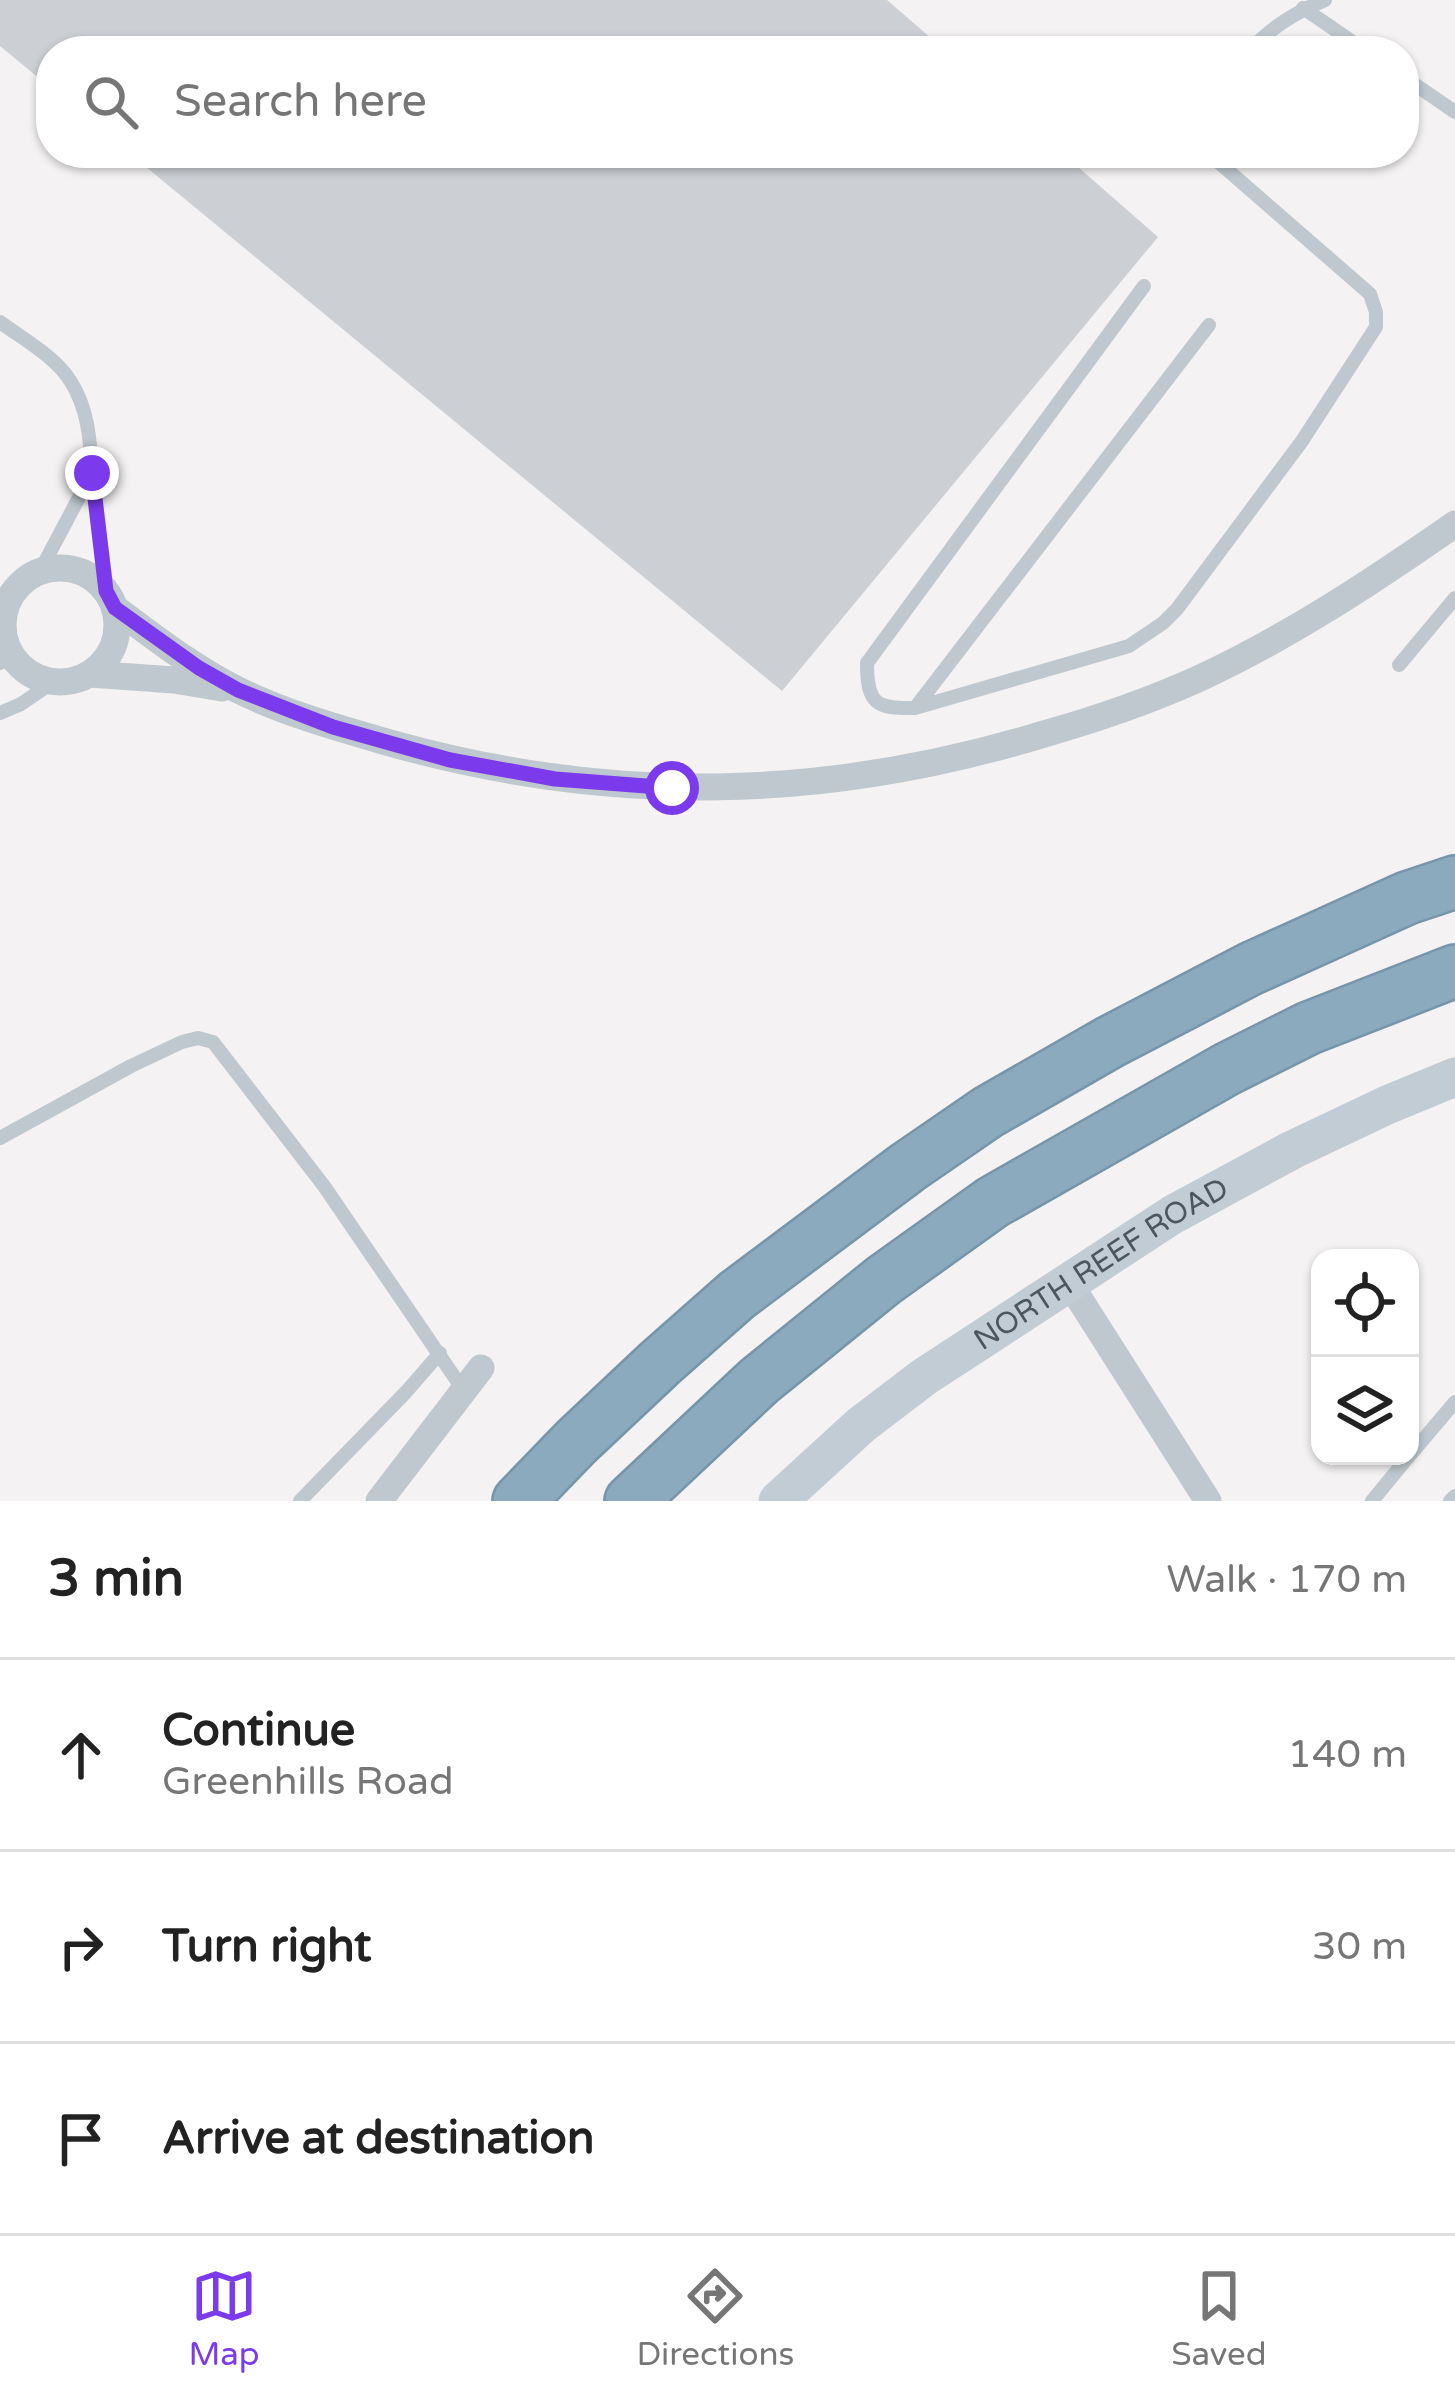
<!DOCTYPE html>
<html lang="en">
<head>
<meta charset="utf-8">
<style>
	body { margin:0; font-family:"Varela Round",sans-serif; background:#f2f2f2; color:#222 }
	.controls { position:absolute; right:36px; bottom:36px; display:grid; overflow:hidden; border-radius:24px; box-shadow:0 3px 9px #0004 }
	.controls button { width:108px; height:108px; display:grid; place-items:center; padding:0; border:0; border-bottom:3px solid #e0e0e0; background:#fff; color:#222; font:60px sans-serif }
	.stop { position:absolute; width:36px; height:36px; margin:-27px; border:9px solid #7c3aed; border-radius:50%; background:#fff }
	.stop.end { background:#7c3aed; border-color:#fff; box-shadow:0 3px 12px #0008 }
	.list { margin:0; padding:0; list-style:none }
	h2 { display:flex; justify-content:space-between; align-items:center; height:156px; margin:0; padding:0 48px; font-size:51px }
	h2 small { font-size:39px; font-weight:400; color:#767676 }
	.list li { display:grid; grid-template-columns:78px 1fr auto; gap:36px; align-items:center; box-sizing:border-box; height:192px; padding:0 48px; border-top:3px solid #e0e0e0 }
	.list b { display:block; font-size:45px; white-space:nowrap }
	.list p { margin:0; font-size:39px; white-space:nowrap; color:#767676 }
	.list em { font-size:39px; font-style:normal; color:#767676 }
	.icon { flex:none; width:66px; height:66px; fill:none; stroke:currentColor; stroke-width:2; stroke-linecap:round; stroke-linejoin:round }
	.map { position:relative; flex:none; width:1455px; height:1501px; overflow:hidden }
	.search { position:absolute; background:#fff; box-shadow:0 3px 9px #0004; left:36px; right:36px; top:36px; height:132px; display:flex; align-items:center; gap:30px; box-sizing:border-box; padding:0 42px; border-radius:48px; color:#767676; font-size:45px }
	.sheet { height:732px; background:#fff }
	nav { display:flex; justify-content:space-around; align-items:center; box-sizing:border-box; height:168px; border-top:3px solid #e0e0e0; background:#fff; font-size:33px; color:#767676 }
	nav a { display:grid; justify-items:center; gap:6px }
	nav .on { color:#7c3aed }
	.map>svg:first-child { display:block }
	.building { fill:#ccd0d4 }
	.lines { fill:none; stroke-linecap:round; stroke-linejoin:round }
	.motorway-casing { stroke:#7795aa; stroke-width:56 }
	.service { stroke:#bec8ce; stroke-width:14 }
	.minor { stroke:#bec8ce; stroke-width:27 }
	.secondary { stroke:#c1ccd5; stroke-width:39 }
	.motorway { stroke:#8caabe; stroke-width:51 }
	.route { stroke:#7c3aed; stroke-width:15 }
	.labels { text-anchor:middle; stroke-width:9; stroke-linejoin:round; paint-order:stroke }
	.street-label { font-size:30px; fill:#4a575f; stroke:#fff }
</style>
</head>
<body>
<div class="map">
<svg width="1455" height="1501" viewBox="0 0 1455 1501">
	<rect width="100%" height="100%" fill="#f4f2f2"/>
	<path class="building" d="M0,0H887L946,51H51V88L0,46Z
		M129,153H1062L1158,237L782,691Z"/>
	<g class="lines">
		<defs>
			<path id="motorway" d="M519,1501L576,1442L660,1363L737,1295L908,1167L988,1112L1110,1042L1250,969L1407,898L1455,882
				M631,1501L759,1381L884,1280L993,1202L1227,1069L1309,1028L1455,971"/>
		</defs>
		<use href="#motorway" class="motorway-casing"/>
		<path class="service" d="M1303,8L1366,51
			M1249,51C1272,27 1294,13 1325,0
			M1404,77L1455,112
			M1144,286L867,663C867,704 876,709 915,708L1129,646L1163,623L1177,609L1302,441L1376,327V312L1370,294L1208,153
			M0,322C23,339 56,357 71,382C90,412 90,446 93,480C97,517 102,554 107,591
			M40,571L92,473
			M0,663L9,649
			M1399,665L1455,598
			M915,708L1209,325
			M0,713L21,704L53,682
			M0,1138L131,1066L182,1042L198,1038L213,1042L324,1186L464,1391
			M1410,1455L1455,1402
			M300,1501L406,1392L440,1353
			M1372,1501L1409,1456
			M1450,1501L1455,1496"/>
		<path class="minor" d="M3 625a57 57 0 1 1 114 0a57 57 0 1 1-114 0Z
			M115,608C154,637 192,667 236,689C284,713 338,728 390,743C611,805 825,801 1044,734C1097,719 1149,701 1198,679C1289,637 1373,581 1455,524
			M90,674L174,680L222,688
			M1068,1281L1208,1501
			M379,1501L481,1368"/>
		<path class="secondary" id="s1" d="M778,1501L861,1425L924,1377L1172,1215L1292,1150L1387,1105L1455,1077"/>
		<use href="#motorway" class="motorway"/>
	</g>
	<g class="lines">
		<path class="route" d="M92,473L106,591L115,608L199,668L238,690L333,727L450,760L555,779L672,788"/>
	</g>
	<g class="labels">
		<g class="street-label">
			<text dy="10" stroke="none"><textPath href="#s1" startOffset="402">NORTH REEF ROAD</textPath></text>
		</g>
	</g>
</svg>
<div class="controls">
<button><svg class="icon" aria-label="locate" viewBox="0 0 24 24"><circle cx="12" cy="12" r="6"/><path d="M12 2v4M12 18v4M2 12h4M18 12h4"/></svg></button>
<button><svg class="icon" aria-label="layers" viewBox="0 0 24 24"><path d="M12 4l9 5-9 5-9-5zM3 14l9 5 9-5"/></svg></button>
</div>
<div class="stop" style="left:672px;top:788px"></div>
<div class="stop end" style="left:92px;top:473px"></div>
<div class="search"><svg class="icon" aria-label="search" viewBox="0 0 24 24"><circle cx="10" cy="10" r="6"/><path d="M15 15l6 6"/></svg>Search here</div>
</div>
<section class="sheet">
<h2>3 min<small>Walk · 170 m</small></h2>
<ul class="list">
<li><svg class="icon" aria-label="ahead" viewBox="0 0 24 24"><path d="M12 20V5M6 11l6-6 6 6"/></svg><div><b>Continue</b><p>Greenhills Road</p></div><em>140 m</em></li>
<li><svg class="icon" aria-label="right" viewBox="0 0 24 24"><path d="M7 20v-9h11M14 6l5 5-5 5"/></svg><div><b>Turn right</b></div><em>30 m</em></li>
<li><svg class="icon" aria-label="arrive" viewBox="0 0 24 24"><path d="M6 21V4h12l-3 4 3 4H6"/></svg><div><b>Arrive at destination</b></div></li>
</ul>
</section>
<nav>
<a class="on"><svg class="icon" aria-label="map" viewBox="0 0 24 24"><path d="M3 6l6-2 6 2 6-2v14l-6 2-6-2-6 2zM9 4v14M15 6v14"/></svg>Map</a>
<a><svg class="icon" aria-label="directions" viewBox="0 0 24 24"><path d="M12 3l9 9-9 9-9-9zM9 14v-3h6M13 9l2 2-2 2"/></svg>Directions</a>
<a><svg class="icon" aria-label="saved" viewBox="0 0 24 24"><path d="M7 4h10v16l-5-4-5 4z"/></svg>Saved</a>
</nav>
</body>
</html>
